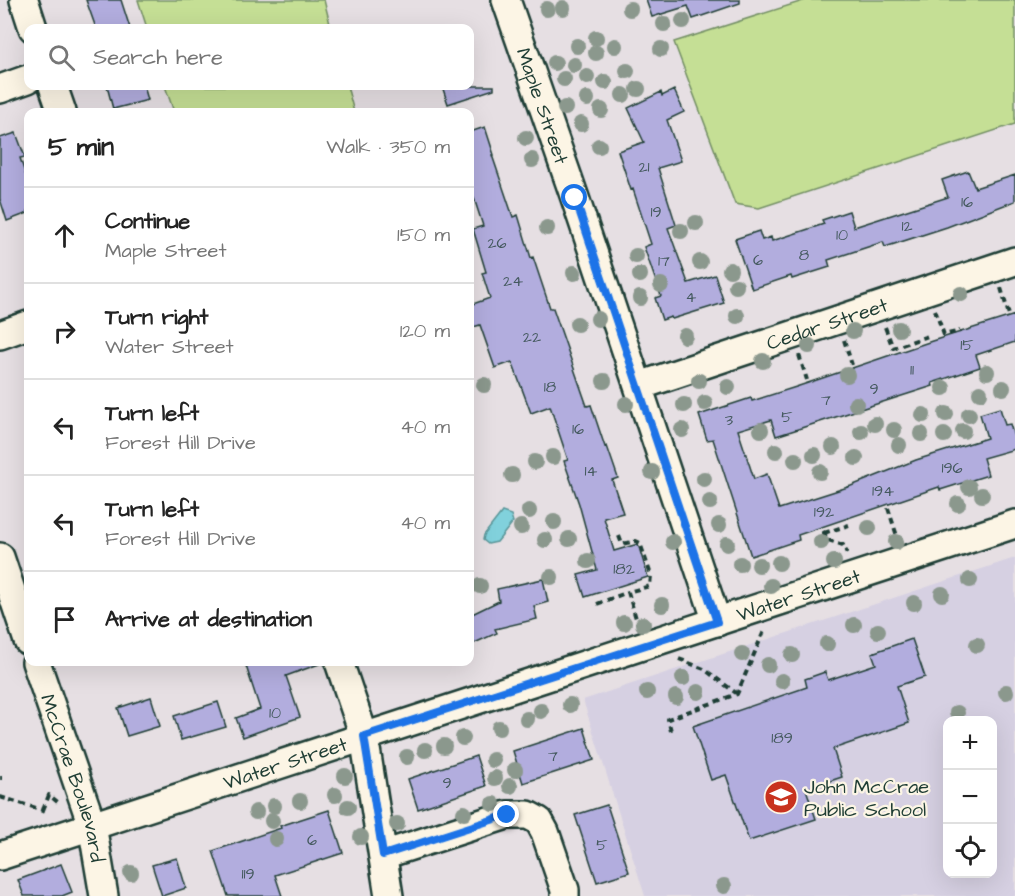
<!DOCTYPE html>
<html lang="en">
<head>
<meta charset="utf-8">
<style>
	body { margin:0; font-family:"Architects Daughter",sans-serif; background:#f2f2f2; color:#222 }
	.controls { position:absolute; right:18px; bottom:18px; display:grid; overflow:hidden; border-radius:12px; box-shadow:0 6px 24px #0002 }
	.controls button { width:54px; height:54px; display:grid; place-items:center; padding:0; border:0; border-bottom:2px solid #e0e0e0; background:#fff; color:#222; font:30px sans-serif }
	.stop { position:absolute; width:18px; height:18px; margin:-14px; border:4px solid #1a73e8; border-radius:50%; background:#fff }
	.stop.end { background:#1a73e8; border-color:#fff; box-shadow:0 2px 6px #0008 }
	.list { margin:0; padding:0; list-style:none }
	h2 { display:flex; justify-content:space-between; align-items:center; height:78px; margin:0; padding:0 24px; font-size:26px }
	h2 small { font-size:20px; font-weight:400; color:#767676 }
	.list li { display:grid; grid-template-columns:39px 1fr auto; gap:18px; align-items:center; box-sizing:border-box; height:96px; padding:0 24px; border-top:2px solid #e0e0e0 }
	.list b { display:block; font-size:22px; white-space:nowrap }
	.list p { margin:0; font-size:20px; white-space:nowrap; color:#767676 }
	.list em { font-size:20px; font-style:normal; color:#767676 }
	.icon { flex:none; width:33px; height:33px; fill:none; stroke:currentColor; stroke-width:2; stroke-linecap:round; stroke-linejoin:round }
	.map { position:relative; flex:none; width:1015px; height:896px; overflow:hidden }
	.search { position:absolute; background:#fff; box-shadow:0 6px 24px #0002; left:24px; top:24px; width:450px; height:66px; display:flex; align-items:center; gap:15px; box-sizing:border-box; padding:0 21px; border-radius:12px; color:#767676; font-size:22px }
	.panel { position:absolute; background:#fff; box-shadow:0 6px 24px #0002; left:24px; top:108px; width:450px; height:558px; border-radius:12px }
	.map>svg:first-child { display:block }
	.built { fill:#d6d0e2; fill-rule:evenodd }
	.green { fill:#c5df95; stroke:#728e64; stroke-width:1.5 }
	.water { fill:#81d1dc; stroke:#5a9699; stroke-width:1.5 }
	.building { fill:#b2adde; stroke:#1f3d34; stroke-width:1.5 }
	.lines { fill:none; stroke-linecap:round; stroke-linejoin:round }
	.minor-casing { stroke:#1f3d34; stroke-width:32 }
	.path { stroke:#1f3d34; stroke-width:4; stroke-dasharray:6 4.5; stroke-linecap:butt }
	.minor { stroke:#fcf5e5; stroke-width:27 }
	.tree { fill:#8b988d }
	.route { stroke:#1a73e8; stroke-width:8 }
	.labels { text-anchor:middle; stroke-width:4.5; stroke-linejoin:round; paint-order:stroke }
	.number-label { font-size:16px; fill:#44595e }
	.street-label { font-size:20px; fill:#1f3d34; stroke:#fcf5e5 }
	.poi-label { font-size:20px; fill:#1f3d34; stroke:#fcf5e5; text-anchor:start }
</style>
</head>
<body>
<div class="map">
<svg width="1015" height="896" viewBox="0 0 1015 896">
	<rect width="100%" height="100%" fill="#e6dfe3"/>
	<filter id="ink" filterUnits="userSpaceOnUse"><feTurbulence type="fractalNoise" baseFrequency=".0167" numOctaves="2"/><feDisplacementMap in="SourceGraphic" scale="12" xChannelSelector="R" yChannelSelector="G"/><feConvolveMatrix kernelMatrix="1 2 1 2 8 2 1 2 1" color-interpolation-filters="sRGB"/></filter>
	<g filter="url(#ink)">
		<path class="built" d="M1015,558V896H645L583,700ZM948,720H992V874H948Z"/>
		<path class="green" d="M138,0H324L331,28H147Z
			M806,0H1015V124L759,208L735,204L674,42Z
			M165,86H347L354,112H174Z"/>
		<path class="water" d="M502,512L511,515L513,522L497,542L488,544L483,540L484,535Z"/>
		<path class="building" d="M86,0H121L130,28H96Z
			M646,0H740V3L693,19L688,6L652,17Z
			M107,86H144L148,100L113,109Z
			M442,86H494V89L448,104Z
			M674,90L684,112L667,120L681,161L658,168L676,225L668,228L688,283L715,275L724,303L672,319L671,317L662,320L655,298L661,296L644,247L651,244L633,189L631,190L618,151L644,142L628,108L661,92L662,96Z
			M485,127L494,155H492L513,217L518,215L531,258L533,257L550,308H553L587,406L591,405L605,447L607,446L618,478L612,480L623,513L604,518L614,551L638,544L648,577L585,597L578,575L597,570L579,504L564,461L568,460L550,406L531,413L512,362L495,368L480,325L470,328V305L490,298L482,273L486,272L473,229L483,226L473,195L470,196V132Z
			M16,133L25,157L20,158L28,182V213L7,221L0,199V138Z
			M968,171L975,188L1015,175V201L947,227L885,247L883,242L828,260L830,267L792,279L791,276L752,289L735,239L759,231L762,240L771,237L772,241L824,224L822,220L849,211L854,227L948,197L942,180Z
			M1015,315V342L976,355L980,367L932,383L933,386L911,393L776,436L771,420L738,430L754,479L767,474L779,509L851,486L916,460L987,438L980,414L1000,408L1005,425L1010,424L1015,440V449L983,458L988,475L940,490L939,487L798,535L799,540L751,556L713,439L707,440L699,415L751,398L752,401L796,387L932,341Z
			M543,579L548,602L534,606L537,619L495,629L497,633L470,645V615L499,601L497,589Z
			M912,639L925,677L897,686L909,723L833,749L842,777L806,789L816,819L749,841L726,775L711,780L693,726L807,687L805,679L825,672L828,680L876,664L872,653Z
			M260,662H318L319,664L286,676L300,717L243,737L236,718L260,709L246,666Z
			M151,697L160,726L127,736L118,708Z
			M218,702L226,727L181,740L174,716Z
			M584,728L594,760L523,783L513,751Z
			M476,756L486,786L418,809L408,779Z
			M607,805L629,872L597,882L575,815Z
			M329,810L343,853L275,875L282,896H228L213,851L281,828L280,826Z
			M177,858L186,888L162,896L152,865Z
			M61,864L72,892L62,896H24L18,880Z"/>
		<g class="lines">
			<defs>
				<g id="minor">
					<path d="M24,0L33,28"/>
					<path id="s1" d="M506,0L575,198L717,622"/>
					<path d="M53,86L62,112"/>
					<path d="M0,89L28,79"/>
					<path d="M0,335L28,325"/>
					<path id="s2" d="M639,386L1015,261"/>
					<path d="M0,557L28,641"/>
					<path id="s3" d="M36,662L92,825L104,896"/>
					<path d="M339,662L364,736L389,896"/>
					<path d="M383,855L507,815H528L539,821L545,832L565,890V896"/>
					<path id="s4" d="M0,856L1015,524"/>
				</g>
			</defs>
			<use href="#minor" class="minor-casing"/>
			<path class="path" d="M1001,288L1009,315
				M935,310L944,335L960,331
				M885,327L893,348L928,336V334
				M844,340L852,365
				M799,355L807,380
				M888,508L897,536
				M823,531L828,540L843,545L847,553
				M824,533L849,525
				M619,536L622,544L636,541L640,543L651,575L650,586L628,592L638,625
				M597,604L628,592
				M679,659L704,669L736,693
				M671,731L668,719L737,694L764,631
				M0,778H2
				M0,797L43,810L41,817
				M43,810L49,795L60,804"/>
			<use href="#minor" class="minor"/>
		</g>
		<g class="tree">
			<circle cx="563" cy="8" r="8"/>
			<circle cx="547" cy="9" r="8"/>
			<circle cx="630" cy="9" r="8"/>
			<circle cx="683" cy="21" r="8"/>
			<circle cx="664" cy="24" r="8"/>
			<circle cx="596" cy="38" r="8"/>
			<circle cx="577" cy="46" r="8"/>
			<circle cx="615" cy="46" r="8"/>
			<circle cx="661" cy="49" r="8"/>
			<circle cx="596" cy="53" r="8"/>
			<circle cx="555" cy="63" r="8"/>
			<circle cx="574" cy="65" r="8"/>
			<circle cx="627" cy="71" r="8"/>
			<circle cx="587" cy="77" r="8"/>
			<circle cx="564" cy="79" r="8"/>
			<circle cx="605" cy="82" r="8"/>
			<circle cx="638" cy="89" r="8"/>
			<circle cx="623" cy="95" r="8"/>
			<circle cx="587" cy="99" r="8"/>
			<circle cx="565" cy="108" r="8"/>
			<circle cx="601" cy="110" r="8"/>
			<circle cx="581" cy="124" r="8"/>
			<circle cx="526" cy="138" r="8"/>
			<circle cx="599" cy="146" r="8"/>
			<circle cx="532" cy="160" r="8"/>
			<circle cx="696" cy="223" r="8"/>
			<circle cx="547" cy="228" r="8"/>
			<circle cx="681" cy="231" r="8"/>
			<circle cx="636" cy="256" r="8"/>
			<circle cx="700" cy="262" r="8"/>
			<circle cx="730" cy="270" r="8"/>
			<circle cx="574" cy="273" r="8"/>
			<circle cx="640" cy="275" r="8"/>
			<circle cx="661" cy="285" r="8"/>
			<circle cx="736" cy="286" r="8"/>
			<circle cx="961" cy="294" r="8"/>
			<circle cx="640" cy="298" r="8"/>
			<circle cx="737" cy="316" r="8"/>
			<circle cx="598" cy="319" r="8"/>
			<circle cx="577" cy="324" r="8"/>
			<circle cx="899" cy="329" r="8"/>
			<circle cx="853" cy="331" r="8"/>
			<circle cx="685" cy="336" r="8"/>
			<circle cx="809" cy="346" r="8"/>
			<circle cx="763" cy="361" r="8"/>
			<circle cx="987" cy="372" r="8"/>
			<circle cx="847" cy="375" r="8"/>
			<circle cx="604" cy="381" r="8"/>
			<circle cx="699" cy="381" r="8"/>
			<circle cx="484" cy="385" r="8"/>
			<circle cx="728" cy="387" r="8"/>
			<circle cx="943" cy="388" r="8"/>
			<circle cx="1003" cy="388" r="8"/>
			<circle cx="980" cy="393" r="8"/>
			<circle cx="705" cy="403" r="8"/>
			<circle cx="626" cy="404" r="8"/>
			<circle cx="856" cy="404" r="8"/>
			<circle cx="684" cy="405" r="8"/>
			<circle cx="946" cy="414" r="8"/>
			<circle cx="923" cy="415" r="8"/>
			<circle cx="969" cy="415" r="8"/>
			<circle cx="875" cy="424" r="8"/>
			<circle cx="682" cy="430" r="8"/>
			<circle cx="761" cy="430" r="8"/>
			<circle cx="894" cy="430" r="8"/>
			<circle cx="963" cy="431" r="8"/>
			<circle cx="861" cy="432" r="8"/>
			<circle cx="921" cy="434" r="8"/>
			<circle cx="944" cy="435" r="8"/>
			<circle cx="899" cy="445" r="8"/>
			<circle cx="833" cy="447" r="8"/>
			<circle cx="776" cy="451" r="8"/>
			<circle cx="814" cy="455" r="8"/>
			<circle cx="553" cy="457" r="8"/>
			<circle cx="856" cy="458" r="8"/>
			<circle cx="795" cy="460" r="8"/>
			<circle cx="535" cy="462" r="8"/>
			<circle cx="652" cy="472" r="8"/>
			<circle cx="820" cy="472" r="8"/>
			<circle cx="512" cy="475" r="8"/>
			<circle cx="704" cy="479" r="8"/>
			<circle cx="969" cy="487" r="8"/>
			<circle cx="982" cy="495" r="8"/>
			<circle cx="710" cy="502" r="8"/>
			<circle cx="958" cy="504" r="8"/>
			<circle cx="529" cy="511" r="8"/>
			<circle cx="554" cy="522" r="8"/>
			<circle cx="719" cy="525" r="8"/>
			<circle cx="521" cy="527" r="8"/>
			<circle cx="869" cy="528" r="8"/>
			<circle cx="569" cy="539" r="8"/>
			<circle cx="545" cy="540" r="8"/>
			<circle cx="673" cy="542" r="8"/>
			<circle cx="821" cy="542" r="8"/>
			<circle cx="896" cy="542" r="8"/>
			<circle cx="727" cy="544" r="8"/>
			<circle cx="588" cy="561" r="8"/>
			<circle cx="834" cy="562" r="8"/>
			<circle cx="779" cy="563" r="8"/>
			<circle cx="740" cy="564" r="8"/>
			<circle cx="759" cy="565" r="8"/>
			<circle cx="551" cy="577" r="8"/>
			<circle cx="970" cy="580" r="8"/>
			<circle cx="480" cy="586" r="8"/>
			<circle cx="771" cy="586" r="8"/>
			<circle cx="942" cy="594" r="8"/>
			<circle cx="914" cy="603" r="8"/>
			<circle cx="662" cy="605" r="8"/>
			<circle cx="624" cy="623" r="8"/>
			<circle cx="643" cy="624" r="8"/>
			<circle cx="854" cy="625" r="8"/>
			<circle cx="878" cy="631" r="8"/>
			<circle cx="827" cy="644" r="8"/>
			<circle cx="977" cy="645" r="8"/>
			<circle cx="742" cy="654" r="8"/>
			<circle cx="792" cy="655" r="8"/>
			<circle cx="768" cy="665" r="8"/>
			<circle cx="683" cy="678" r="8"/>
			<circle cx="782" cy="681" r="8"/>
			<circle cx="647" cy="692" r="8"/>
			<circle cx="698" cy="692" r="8"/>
			<circle cx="1006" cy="692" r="8"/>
			<circle cx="676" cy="697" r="8"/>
			<circle cx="570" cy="705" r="8"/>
			<circle cx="541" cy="711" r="8"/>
			<circle cx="957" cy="713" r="8"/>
			<circle cx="527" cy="719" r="8"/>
			<circle cx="499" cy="728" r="8"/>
			<circle cx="463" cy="738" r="8"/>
			<circle cx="444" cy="746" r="8"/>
			<circle cx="425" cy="750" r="8"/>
			<circle cx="407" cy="757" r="8"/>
			<circle cx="493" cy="760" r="8"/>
			<circle cx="515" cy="770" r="8"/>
			<circle cx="345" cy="776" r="8"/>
			<circle cx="495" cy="778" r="8"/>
			<circle cx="510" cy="786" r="8"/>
			<circle cx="335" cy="795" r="8"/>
			<circle cx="300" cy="801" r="8"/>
			<circle cx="493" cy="804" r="8"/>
			<circle cx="274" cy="806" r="8"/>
			<circle cx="348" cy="807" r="8"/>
			<circle cx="256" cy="812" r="8"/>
			<circle cx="464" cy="813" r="8"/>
			<circle cx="272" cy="821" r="8"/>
			<circle cx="397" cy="824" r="8"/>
			<circle cx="361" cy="837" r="8"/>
			<circle cx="276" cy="839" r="8"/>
			<circle cx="131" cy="873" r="8"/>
			<circle cx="724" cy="886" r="8"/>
		</g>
	</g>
	<g class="lines" filter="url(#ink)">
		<path class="route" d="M507,815L383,855L364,736L717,622L575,198"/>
	</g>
	<defs>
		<symbol id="school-disc" viewBox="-11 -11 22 22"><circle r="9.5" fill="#c8321e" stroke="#fcf5e5"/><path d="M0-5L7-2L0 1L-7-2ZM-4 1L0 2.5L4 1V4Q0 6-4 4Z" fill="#fff"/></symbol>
	</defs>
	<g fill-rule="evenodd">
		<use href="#school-disc" x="762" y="778" width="38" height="38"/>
	</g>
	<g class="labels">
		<g class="number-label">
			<text x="644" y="172">21</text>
			<text x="967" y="207">16</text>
			<text x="656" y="217">19</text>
			<text x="907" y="231">12</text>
			<text x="842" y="240">10</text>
			<text x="497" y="248">26</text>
			<text x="804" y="260">8</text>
			<text x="758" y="265">6</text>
			<text x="664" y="266">17</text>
			<text x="513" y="286">24</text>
			<text x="691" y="302">4</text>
			<text x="532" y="342">22</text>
			<text x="967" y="350">15</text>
			<text x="912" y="375">11</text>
			<text x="550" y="392">18</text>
			<text x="874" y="394">9</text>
			<text x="826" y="405">7</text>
			<text x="787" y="422">5</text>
			<text x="729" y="425">3</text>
			<text x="578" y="434">16</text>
			<text x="952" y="473">196</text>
			<text x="591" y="476">14</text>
			<text x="883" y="496">194</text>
			<text x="824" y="517">192</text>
			<text x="624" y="574">182</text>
			<text x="275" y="718">10</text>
			<text x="782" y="743">189</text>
			<text x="553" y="761">7</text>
			<text x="447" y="788">9</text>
			<text x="312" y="845">6</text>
			<text x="602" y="850">5</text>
			<text x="248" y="879">119</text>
		</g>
		<g class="street-label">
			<text dy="7" stroke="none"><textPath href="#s1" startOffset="112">Maple Street</textPath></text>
			<text dy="7" stroke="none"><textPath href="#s2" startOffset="198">Cedar Street</textPath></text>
			<text dy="7" stroke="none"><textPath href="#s4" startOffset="840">Water Street</textPath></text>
			<text dy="7" stroke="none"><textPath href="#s4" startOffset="300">Water Street</textPath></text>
			<text dy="7" stroke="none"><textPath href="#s3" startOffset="122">McCrae Boulevard</textPath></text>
		</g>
		<g class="poi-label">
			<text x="804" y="793">John McCrae<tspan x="804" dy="23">Public School</tspan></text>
		</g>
	</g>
</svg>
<div class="controls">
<button>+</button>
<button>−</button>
<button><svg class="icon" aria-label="locate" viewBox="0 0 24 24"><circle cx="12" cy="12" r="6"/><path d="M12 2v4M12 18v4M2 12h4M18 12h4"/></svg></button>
</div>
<div class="stop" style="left:575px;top:198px"></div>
<div class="stop end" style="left:507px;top:815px"></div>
<div class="search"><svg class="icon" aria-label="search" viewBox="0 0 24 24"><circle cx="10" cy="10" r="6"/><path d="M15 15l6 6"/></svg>Search here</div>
<section class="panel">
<h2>5 min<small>Walk · 350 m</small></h2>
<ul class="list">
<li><svg class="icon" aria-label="ahead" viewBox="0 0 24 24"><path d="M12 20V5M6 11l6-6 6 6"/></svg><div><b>Continue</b><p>Maple Street</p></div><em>150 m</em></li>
<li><svg class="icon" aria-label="right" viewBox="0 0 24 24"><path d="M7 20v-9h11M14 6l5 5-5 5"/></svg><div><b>Turn right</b><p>Water Street</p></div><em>120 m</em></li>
<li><svg class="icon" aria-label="left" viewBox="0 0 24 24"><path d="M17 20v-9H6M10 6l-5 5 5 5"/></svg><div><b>Turn left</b><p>Forest Hill Drive</p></div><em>40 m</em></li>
<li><svg class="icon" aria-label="left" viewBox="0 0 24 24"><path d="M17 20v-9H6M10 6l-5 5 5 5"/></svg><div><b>Turn left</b><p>Forest Hill Drive</p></div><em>40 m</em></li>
<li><svg class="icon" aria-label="arrive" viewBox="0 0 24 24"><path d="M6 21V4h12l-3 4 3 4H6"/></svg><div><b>Arrive at destination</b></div></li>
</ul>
</section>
</div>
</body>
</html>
